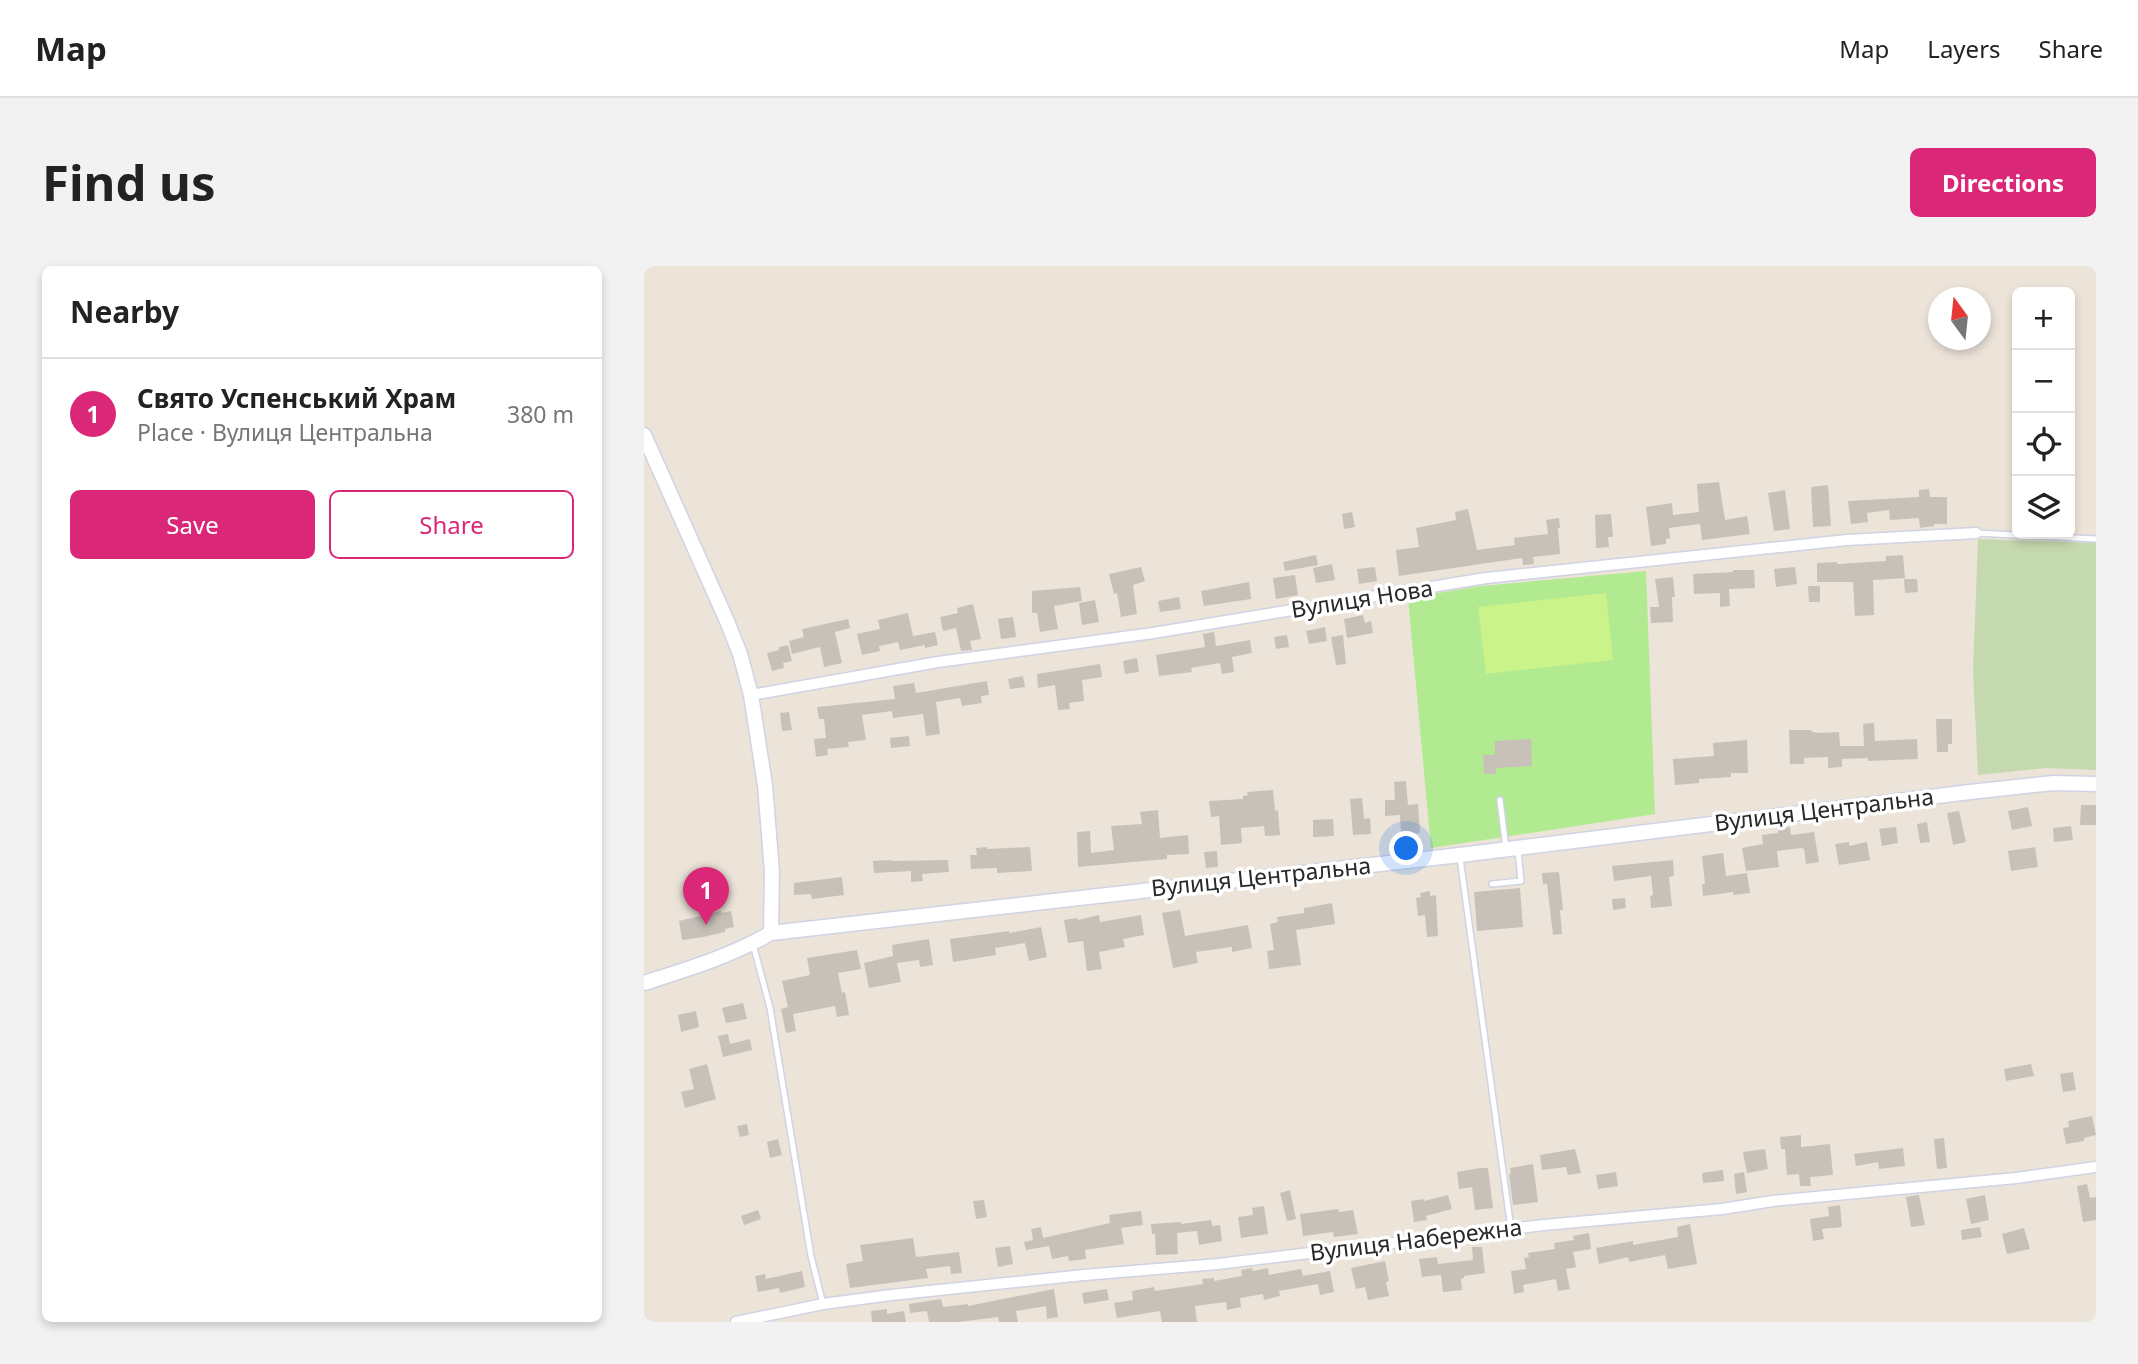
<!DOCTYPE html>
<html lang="en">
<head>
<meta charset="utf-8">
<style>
	body { margin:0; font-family:"Noto Sans",sans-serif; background:#f2f2f2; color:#222 }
	.controls { position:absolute; right:21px; top:21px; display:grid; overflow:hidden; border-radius:10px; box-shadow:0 4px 10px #0003 }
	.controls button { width:63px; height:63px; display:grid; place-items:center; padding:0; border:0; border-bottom:2px solid #e0e0e0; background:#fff; color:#222; font:35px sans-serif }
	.compass { position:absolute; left:1284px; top:21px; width:63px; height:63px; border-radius:50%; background:#fff; box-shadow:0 4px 10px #0003; rotate:345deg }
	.you { position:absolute; left:763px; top:583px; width:24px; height:24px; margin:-18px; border:5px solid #fff; border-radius:50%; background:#1a73e8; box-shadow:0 0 0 10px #1a73e833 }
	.badge { display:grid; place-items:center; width:46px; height:46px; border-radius:50%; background:#db2777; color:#fff; font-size:23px; font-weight:700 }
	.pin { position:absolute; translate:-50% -58px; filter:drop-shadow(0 2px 4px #0008) }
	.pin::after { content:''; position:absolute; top:37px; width:24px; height:21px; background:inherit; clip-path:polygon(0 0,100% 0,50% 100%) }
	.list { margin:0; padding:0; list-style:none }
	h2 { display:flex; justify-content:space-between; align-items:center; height:91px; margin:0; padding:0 28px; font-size:30px }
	h2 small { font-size:23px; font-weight:400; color:#767676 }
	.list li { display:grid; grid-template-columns:46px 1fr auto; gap:21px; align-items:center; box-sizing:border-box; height:112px; padding:0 28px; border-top:2px solid #e0e0e0 }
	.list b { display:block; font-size:26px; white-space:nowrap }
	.list p { margin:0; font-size:23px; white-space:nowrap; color:#767676 }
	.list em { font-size:23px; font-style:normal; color:#767676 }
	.actions { display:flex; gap:14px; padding:21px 28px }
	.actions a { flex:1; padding:16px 0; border:2px solid #db2777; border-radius:10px; text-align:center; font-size:24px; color:#db2777 }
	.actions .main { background:#db2777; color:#fff }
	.icon { flex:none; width:38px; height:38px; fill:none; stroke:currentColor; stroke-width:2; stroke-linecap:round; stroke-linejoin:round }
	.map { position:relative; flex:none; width:1452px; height:1056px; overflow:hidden; border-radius:10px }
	header { display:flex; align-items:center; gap:42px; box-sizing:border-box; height:98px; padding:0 35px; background:#fff; border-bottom:2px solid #e0e0e0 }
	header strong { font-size:33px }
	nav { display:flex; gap:38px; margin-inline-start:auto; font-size:24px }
	.intro { display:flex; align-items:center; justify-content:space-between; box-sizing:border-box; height:168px; padding:0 42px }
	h1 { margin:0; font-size:49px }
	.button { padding:18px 32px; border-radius:10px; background:#db2777; color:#fff; font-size:24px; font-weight:700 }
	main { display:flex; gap:42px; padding:0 42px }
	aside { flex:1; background:#fff; border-radius:10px; box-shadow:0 4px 10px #0003 }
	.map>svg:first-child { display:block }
	.green { fill:#b1ea90 }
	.cemetery { fill:#c5d9af }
	.pitch { fill:#caf38a }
	.building { fill:#c8c1b9 }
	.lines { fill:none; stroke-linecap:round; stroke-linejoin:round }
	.lane-casing { stroke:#cfd3e4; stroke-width:8 }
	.street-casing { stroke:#cfd3e4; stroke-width:13 }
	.secondary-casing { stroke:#cfd3e4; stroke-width:17 }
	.lane { stroke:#fff; stroke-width:5 }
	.street { stroke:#fff; stroke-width:10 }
	.secondary { stroke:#fff; stroke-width:14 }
	.labels { text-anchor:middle; stroke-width:7; stroke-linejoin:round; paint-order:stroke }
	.street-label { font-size:23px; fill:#292929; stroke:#fff }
</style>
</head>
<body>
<header>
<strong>Map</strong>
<nav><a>Map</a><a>Layers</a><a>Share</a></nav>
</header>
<div class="intro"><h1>Find us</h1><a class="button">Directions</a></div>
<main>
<aside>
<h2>Nearby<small></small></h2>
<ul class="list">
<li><span class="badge">1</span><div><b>Свято Успенський Храм</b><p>Place · Вулиця Центральна</p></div><em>380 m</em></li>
</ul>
<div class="actions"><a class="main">Save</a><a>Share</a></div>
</aside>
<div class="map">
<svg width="1452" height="1056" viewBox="0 0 1452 1056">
	<rect width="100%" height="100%" fill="#ede4d9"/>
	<path class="green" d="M1002,305L1011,548L787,582L764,332L837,320Z"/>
	<path class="cemetery" d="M1334,273L1452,277V504L1402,502L1334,509L1329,405Z"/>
	<path class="pitch" d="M962,327L969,394L842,408L834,341Z"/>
	<path class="building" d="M1075,216L1081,254L1103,250L1106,268L1058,274L1056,258L1025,262L1026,272L1022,273V278L1007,280L1002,241L1028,237L1029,249L1055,246L1053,218Z
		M1184,219L1187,260L1169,261L1167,221Z
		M1285,223L1286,231H1303V258H1290V260L1276,262L1275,252L1246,254L1245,244L1223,247L1224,256L1207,258L1204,235L1275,231V224Z
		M1141,224L1146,263L1130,265L1124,227Z
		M824,243L833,284L871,279L870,272L904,268L902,254L915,252L916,262H914L916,288L889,291L890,298L879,299L878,292L755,310L752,284L775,281L772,262L812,254L811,246Z
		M708,246L711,261L700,263L698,248Z
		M967,248L969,271H964L965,281L952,282L951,249Z
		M672,289L674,299L641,305L639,296Z
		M1259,289L1261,312L1229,314L1230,349L1211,350L1209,316H1173V297L1193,296V298L1242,295V290Z
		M688,298L691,314L672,317L669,302Z
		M497,301L501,315L489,319L493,348L477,351L473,327L470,328L465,308Z
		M731,301L733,315L715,318L713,303Z
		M1151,301L1153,318L1132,321L1130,303Z
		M1089,304H1110L1111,322L1085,323L1086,340L1076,341V327L1050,328L1049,308L1089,306Z
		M651,309L654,329L632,333L629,312Z
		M1029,311L1031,331H1028L1029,356L1007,357L1006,341H1015L1011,313Z
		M1260,313H1273L1274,326L1261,327Z
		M605,316L607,333L560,340L557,325Z
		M1164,320H1176V336H1165Z
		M436,321L438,335L410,340L414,363L396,366L393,347H388V325Z
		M535,331L537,343L516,346L514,335Z
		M451,334L455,356L438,359L435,337Z
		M329,338L337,373L326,375L328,384L317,385L312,362L299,365L296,351L314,347L313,342Z
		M264,347L269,370L291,366L294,379L281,382V379L256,384L254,376L235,380L236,385L218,389L213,368L236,363L234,354Z
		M719,349L721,357L727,355L729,367L703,372L700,353Z
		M369,351L372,371L357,373L354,353Z
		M204,353L206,362L191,366L198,397L180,401L176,381L148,388L145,375L160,371L158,363Z
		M681,361L683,375L665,378L662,365Z
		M570,366L572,380L606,374L608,387L588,391L590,406L578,408L576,397L547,402L548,406L515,410L512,389L561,381L559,368Z
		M643,369L645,381L632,383L630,371Z
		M699,369L702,398L692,399L687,371Z
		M144,379L148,395L139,397L140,402L128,405L123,387L135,384V381Z
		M493,392L495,406L481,408L479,395Z
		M456,398L458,411L438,414L440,435L425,437L426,443L414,444L411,419L394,422L393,408Z
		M379,410L381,421L366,423L364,413Z
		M343,415L345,429L337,430L338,437L318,440L316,432L292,436L296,468L282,470L279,448L249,452L248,445L218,449L222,474L204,476L205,481L183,483L184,489L172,491L170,473L182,472L180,453H175L173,441L251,433L249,420L270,417L272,427Z
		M145,446L148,464L138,465L136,447Z
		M1292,453H1308V478H1304V486H1293Z
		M1230,457L1231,475L1273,473L1274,493L1224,495V492L1198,493V501L1184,502V491L1160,492V498H1146L1145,464H1167L1168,466L1176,467L1195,466L1196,480H1220L1219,458Z
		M265,470L266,480L247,482L246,472Z
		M887,473L888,500L852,502V508H840L839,489H851V475Z
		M1103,474L1104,507H1087V511L1055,513V517L1031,519L1029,493L1070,490L1069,477Z
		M762,515L764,539L774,538L776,567L757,568L756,549L741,550V534H751L750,516Z
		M629,524L631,545L634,544L636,569L621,570L620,560L597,562L598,577L577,579L575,550L567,551L565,535L599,533V530L604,529L603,526Z
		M718,532L720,553L726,552L727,568L709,569L706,533Z
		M1437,539H1452V559H1436Z
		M1384,541L1388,560L1368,564L1364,545Z
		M514,544L516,572L544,569L545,588L523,589V593L434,601L433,566L446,565L447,587L470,584L467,560L498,558L496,546Z
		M1315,545L1322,576L1309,579L1303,547Z
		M689,553L690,570L669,571V554Z
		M1283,556L1286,576L1276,577L1273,558Z
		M1427,560L1429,574L1410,576L1409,562Z
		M1146,561L1147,569L1170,566L1175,596L1162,598L1160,583L1157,582L1133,585L1135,601L1102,605L1098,582L1119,578L1118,569L1134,567V563Z
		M1252,561L1254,577L1238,580L1235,563Z
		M1205,576V580L1223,576L1226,594L1195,599L1191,578Z
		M343,581V583L386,581L388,605L353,607V602L327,603L326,589H333L332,582Z
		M1391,581L1394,601L1367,605L1364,585Z
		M573,585L574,601L562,602L560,586Z
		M1079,587L1082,610L1103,607L1106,627L1089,629V626L1059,630L1058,618H1061L1058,590Z
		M248,594V595L304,594L305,606L278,608L279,615L267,616V605L230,607L229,595Z
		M1029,594L1030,610L1025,611L1028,640L1007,642L1006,630L1009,629L1007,610L970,615L968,600Z
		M915,606L919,644H916L918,668L909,669L903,618H899L898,607Z
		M198,611L200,629L168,633L167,628L150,629V617Z
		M74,614L76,624L66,627L63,617Z
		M876,622L879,661L833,665L830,626Z
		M786,625V630L792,629L794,670L783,671L781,649L774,650L772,632L777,631L776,627Z
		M981,632L982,642L969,644L968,633Z
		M688,637L691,658L652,664L657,699L625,703L623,685L630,684L626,658L634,656L633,651L660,647V642Z
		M536,644L541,670L604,659L608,682L588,686V681L552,686L554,697L529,702L518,647Z
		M77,645V647L87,645L90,661L81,663V666L59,671L39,674L38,673L35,655Z
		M455,649L456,656L497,649L500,669L479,673L481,681L455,686L458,703L443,705L439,675L424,677L420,654L433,652L434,654Z
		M397,661L403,691L385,695L381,677L351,682L352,689L309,696L306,673L365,665V667Z
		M285,673L289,699L276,701L275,694L253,697L257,716L225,722L220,697L249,690L248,679Z
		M213,684L217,703L194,707L198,727L201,726L205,749L193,751L191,740L149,748L152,765L142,767L137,743L144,741L138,715L166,709L163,692Z
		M99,737L103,753L82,757L78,742Z
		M52,745L55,761L37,766L34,749Z
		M84,768L86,778L106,773L108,784L79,791L74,770Z
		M63,798L72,833L41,842L37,826L50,823L45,803Z
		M1387,798L1390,810L1362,815L1360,803Z
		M1429,806L1432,824L1419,826L1416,808Z
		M1448,850L1452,869L1440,872V875L1422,878L1419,862L1425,861L1424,855Z
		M103,858L105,869L96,871L93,860Z
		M1157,869V881L1186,878L1189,909L1166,911L1167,920H1156L1155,908L1143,909L1141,883H1137L1136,871Z
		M1300,872L1303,902L1293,903L1290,873Z
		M134,873L138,889L126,892L123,876Z
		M1259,882L1261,900L1235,903L1234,896L1212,900L1210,888Z
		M931,883L937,907L924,909L922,901L898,904L896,889Z
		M1121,883L1124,903L1103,907L1099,886Z
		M889,898L894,936L869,939L865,908L867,907L866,902Z
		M836,902H844L849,942L831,944L828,921L815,923L813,906Z
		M1079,904L1080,915L1059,917L1058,907Z
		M972,906L974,920L954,923L952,909Z
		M1100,906L1103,926L1092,928L1090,908Z
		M1443,918L1446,932L1452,931V954L1439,956L1433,920Z
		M646,924L652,953L643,955L636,927Z
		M804,929L808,943L782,950L783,954L770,956L767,935L779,933L780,935Z
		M1275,929L1281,959L1267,961L1262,931Z
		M1341,929L1345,954L1327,958L1322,933Z
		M340,934L343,951L332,953L329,935Z
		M1196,939L1198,961L1178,963L1180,973L1169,975L1166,953L1185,950L1184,941Z
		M620,940L624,968L597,972L594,951L609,949L608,942Z
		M694,943L695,946L709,944L714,968L690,971L689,966L659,970L656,948Z
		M114,944L117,953L100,959L97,950Z
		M497,945L499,959L477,962L480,978L441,984L442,993L425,995L424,990L408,993L405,980L382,984L380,976L389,974L387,963L397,961L399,972L466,957L465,949Z
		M567,954L568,960L576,959L578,975L555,979L553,965L533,967L534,988L512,989L511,968H508L507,958L537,956V958Z
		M1046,958L1053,998L1024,1003L1021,989L985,996L984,991L955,998L952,982L989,975V979L1034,971L1033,961Z
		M1336,961L1338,971L1318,974L1317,964Z
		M1380,962L1386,983L1363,988L1358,968Z
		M945,967L947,983L929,986L932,1001L922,1003L926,1023L914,1025L912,1013L879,1019L880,1026L870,1028L867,1005L882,1003L880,992L885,991L884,987L911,983L910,977L930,974L929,970Z
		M269,972L272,991L315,986L318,1007L307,1008L306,1000L282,1003L284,1012L206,1022L202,998L219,995L216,979Z
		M366,980L369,998L354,1001L351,982Z
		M828,981H838L841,1007L820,1010V1012L817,1013L818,1024L799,1026L797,1009L778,1011L775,993L793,991L794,998L829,994Z
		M741,995L745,1015L742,1016L745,1030L724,1034L721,1021L712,1023L707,1002Z
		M608,1002L609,1005L624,1002L625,1009L657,1003L659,1010L686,1005L690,1026L676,1029L674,1018L635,1025L636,1030L620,1034L619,1028L596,1032L597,1041L583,1044L582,1036L551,1040L553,1056H518L516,1045L473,1052L470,1037L489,1034L488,1025L510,1021L511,1025L559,1018L558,1013L570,1012V1015L598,1010L597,1004Z
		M158,1005L161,1021L136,1027L135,1022L114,1026L111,1010L121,1008L122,1013Z
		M410,1023L414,1051L403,1053L402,1040L372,1045L374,1056H355L354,1051L314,1056H285L283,1045L266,1047L265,1038L297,1033L299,1041L324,1038V1040Z
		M463,1023L465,1034L440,1038L438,1027Z
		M243,1043V1048L260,1045L262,1056H228L227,1045Z"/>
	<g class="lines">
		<defs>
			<path id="lane" d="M1332,267L1452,273
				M856,534L862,583
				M816,592L867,963
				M848,618L877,615L874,584
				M109,678L126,742L167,990L179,1038"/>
			<path id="street" d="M107,429L294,396L509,367L842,312L1203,274L1332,267
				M92,1056L179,1038L247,1029L440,1009L574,998L900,959L1078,943L1129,935L1372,912L1452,901"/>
			<path id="secondary" d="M0,169L83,355L96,388L107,429L121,519L128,606L127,667
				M0,717C44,703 87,690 127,667L816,589L1326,526L1409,517L1452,518"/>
		</defs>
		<use href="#lane" class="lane-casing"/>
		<use href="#street" class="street-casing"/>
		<use href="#secondary" class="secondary-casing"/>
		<use href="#lane" class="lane"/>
		<use href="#street" class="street"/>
		<use href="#secondary" class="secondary"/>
	</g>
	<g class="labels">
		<g class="street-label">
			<text transform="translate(718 333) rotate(-9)" y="8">Вулиця Нова</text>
			<text transform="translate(1180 544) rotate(-7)" y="8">Вулиця Центральна</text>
			<text transform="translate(617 611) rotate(-6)" y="8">Вулиця Центральна</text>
			<text transform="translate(772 974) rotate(-7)" y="8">Вулиця Набережна</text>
		</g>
	</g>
</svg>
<div class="controls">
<button>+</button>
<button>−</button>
<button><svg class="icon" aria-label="locate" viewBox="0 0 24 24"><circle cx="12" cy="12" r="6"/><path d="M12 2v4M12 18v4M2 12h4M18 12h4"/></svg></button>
<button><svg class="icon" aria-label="layers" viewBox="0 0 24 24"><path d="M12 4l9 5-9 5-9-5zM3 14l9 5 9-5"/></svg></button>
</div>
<svg class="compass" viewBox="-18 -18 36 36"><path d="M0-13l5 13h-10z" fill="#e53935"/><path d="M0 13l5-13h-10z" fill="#767676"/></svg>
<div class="you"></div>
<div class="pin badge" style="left:62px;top:659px">1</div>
</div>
</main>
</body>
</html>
